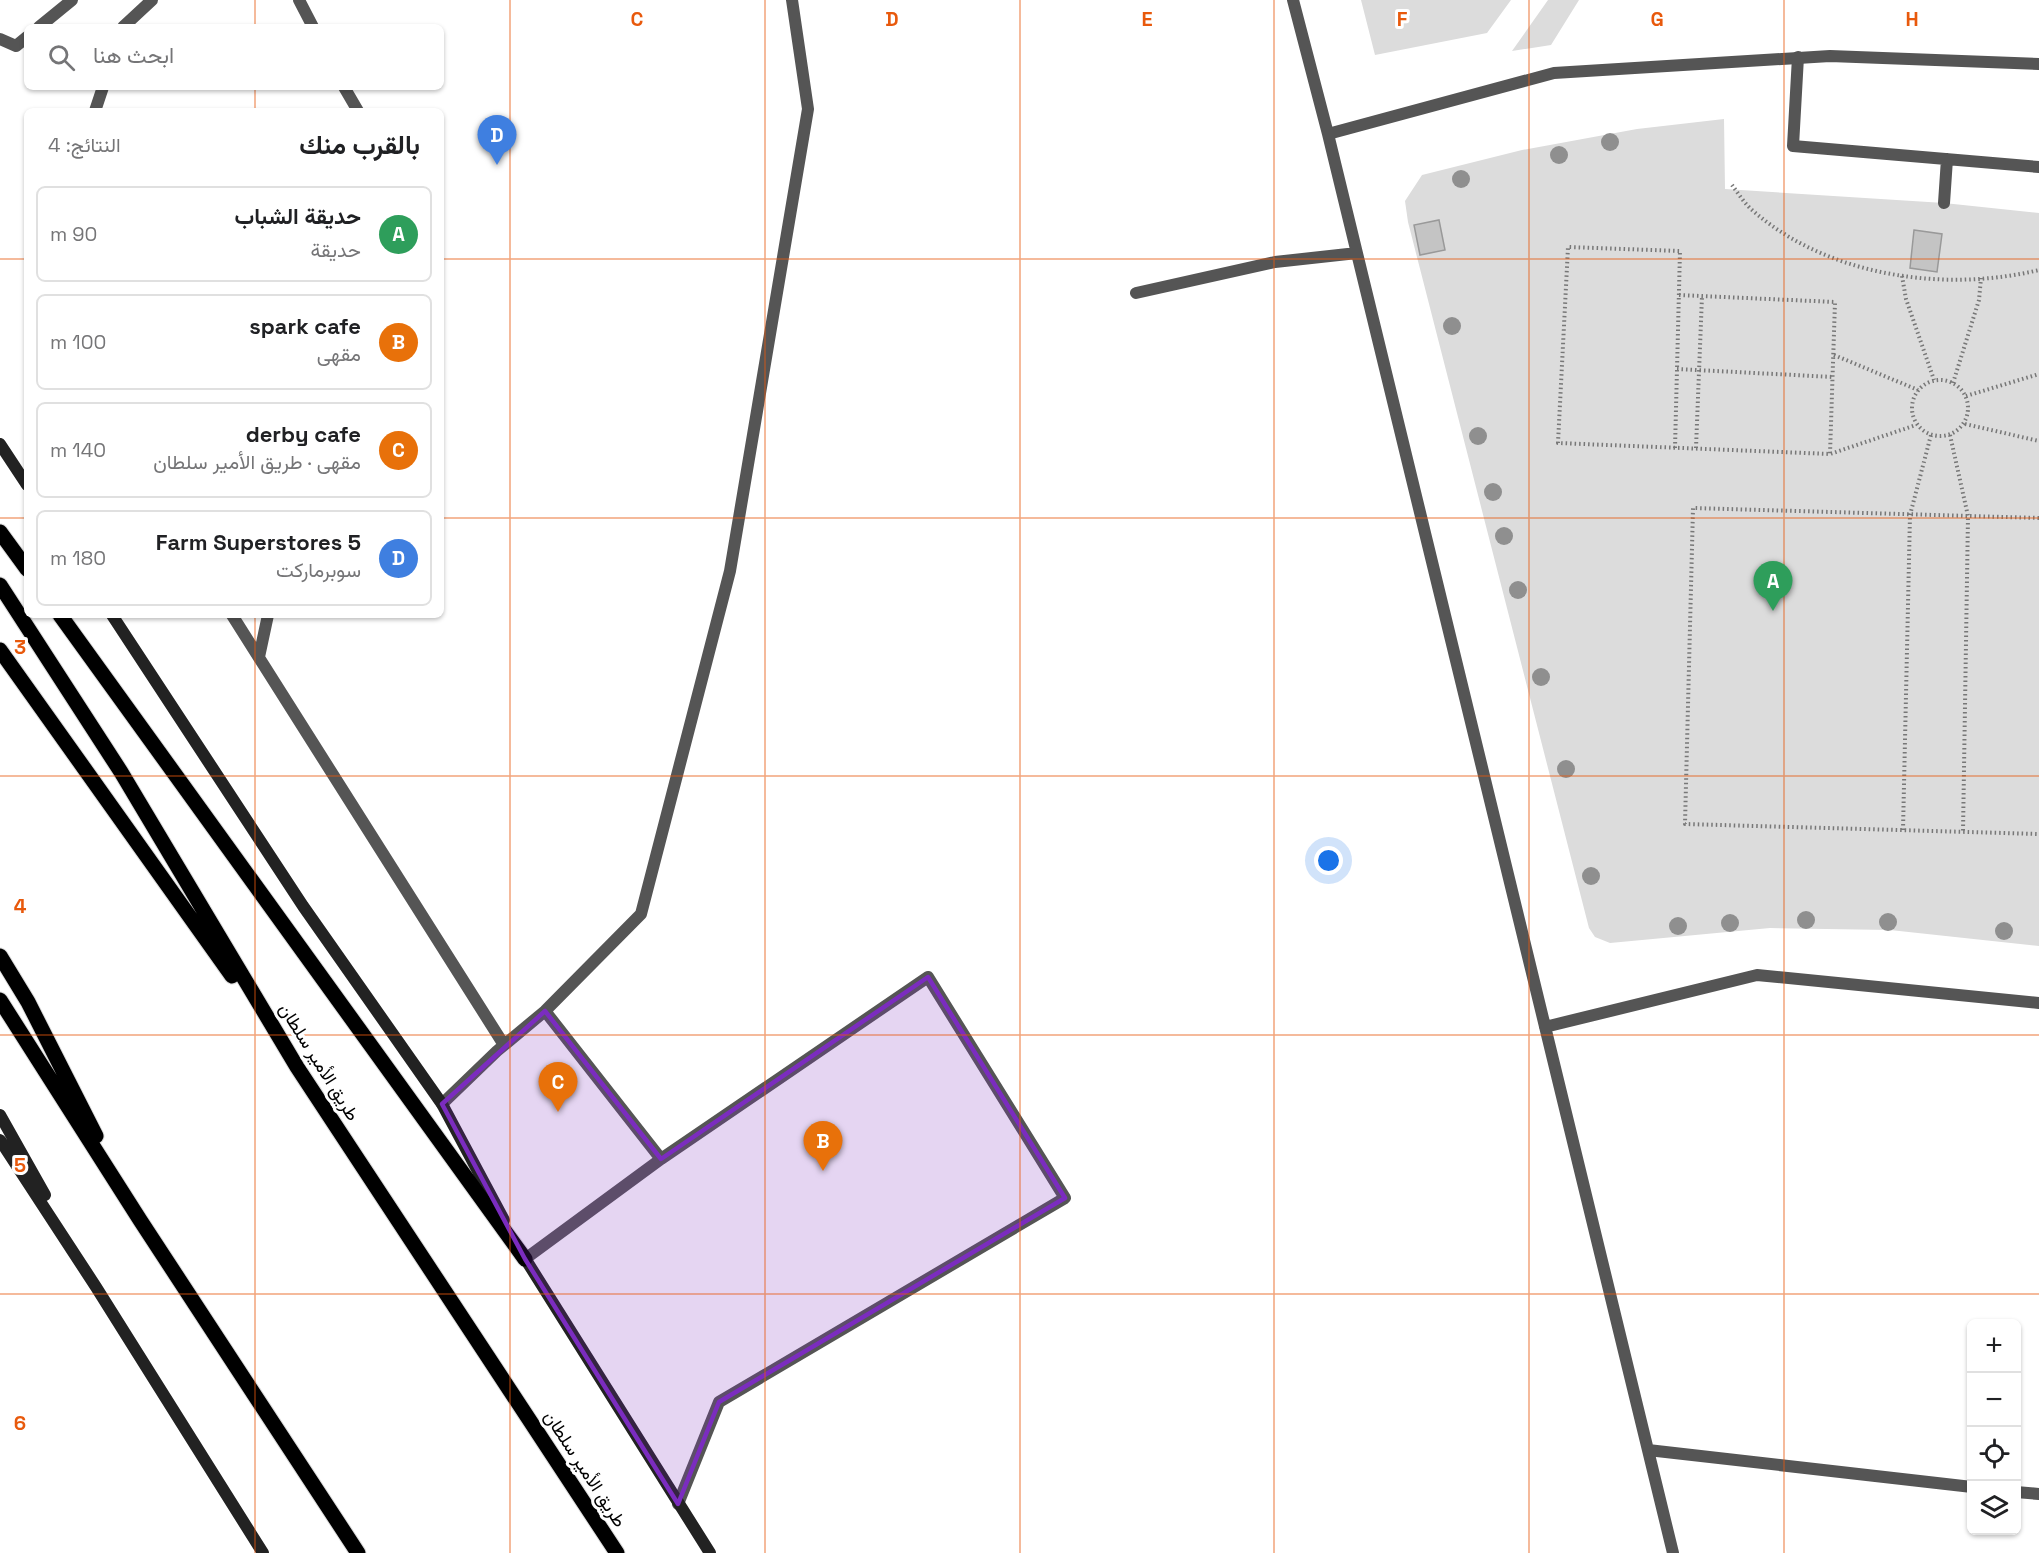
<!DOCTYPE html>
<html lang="ar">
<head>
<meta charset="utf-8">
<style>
	body { margin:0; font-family:"Space Grotesk",Vazirmatn,sans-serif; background:#f6f6f6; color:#202124; direction:rtl }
	.controls { position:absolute; right:18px; bottom:18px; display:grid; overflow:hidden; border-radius:9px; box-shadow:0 2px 4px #0004 }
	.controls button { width:54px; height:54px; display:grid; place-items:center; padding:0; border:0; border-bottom:2px solid #e0e0e0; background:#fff; color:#202124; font:30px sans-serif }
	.you { position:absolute; left:1329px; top:861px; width:21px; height:21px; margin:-15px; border:4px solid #fff; border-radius:50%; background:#1a73e8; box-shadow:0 0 0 9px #1a73e833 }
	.badge { display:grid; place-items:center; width:39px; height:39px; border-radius:50%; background:#0b8043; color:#fff; font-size:20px; font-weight:700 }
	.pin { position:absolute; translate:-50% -50px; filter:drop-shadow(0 2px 3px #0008) }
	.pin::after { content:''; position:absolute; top:32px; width:21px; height:18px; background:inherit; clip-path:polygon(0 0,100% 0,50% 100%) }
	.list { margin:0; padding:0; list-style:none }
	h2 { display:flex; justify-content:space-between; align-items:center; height:78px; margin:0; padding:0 24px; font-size:26px }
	h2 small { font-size:20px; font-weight:400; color:#757577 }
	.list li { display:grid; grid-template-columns:39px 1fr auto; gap:18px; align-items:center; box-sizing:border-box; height:96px; margin:0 12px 12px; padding:0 12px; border:2px solid #e0e0e0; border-radius:9px }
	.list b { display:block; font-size:22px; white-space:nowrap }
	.list p { margin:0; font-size:20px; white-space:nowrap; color:#757577 }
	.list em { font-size:20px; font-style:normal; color:#757577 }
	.icon { flex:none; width:33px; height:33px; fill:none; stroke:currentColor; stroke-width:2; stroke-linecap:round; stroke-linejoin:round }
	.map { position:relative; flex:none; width:2039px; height:1553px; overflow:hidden; direction:ltr }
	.search { position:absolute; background:#fff; box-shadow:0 2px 4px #0004; left:24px; top:24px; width:420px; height:66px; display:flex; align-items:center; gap:15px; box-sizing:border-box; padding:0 21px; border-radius:9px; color:#757577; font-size:22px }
	.panel { position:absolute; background:#fff; box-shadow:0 2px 4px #0004; left:24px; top:108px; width:420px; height:510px; border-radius:9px; direction:rtl }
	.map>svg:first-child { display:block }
	.green { fill:#dcdcdc }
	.building { fill:#c4c4c4; stroke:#999; stroke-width:1.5 }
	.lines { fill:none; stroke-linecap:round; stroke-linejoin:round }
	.primary-casing { stroke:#dbdbdb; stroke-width:17 }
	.path { stroke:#777; stroke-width:4; stroke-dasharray:1.5 3; stroke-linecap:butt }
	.lane { stroke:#555; stroke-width:12 }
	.street { stroke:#555; stroke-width:12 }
	.secondary { stroke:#222; stroke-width:12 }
	.primary { stroke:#000; stroke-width:15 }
	.tree { fill:#8f8f8f }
	.marked { fill:#7b2cbf; fill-opacity:0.2; stroke:#7b2cbf; stroke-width:4.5; stroke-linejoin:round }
	.grid { fill:none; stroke:#e8590c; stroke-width:1.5; stroke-opacity:0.55 }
	.labels { text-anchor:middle; stroke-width:6; stroke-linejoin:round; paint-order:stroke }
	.street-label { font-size:18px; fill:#000; stroke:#fff }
	.grid-label { font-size:20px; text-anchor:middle; font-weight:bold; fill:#e8590c; stroke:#fff; stroke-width:6; stroke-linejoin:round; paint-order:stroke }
</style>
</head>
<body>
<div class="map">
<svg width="2039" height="1553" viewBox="0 0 2039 1553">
	<rect width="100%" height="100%" fill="#fff"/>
	<path class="green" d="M1361,0H1511L1487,33L1375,55Z
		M1548,0H1579L1551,45L1512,51Z
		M1724,119L1725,189L1944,203L2039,213V946L1890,930L1770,928L1610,943L1595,937L1589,928L1408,222L1405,201L1422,175L1522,150L1637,129Z"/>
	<path class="building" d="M1439,220L1445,250L1420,255L1414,225Z
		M1914,230L1942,234L1937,272L1910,268Z"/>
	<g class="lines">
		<defs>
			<path id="primary" d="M0,532L27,569
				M0,585L121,772L297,1067L617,1553
				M60,615L525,1259
				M0,650L232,976
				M0,956L28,1002L96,1136
				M0,1000L140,1220L358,1553"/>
		</defs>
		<use href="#primary" class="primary-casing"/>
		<path class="path" d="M1732,185C1738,193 1744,203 1752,210C1827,276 1943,293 2039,270
			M1902,276L1906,299L1934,380
			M1679,295L1835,302L1830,454
			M1834,355L1918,390
			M1677,369L1833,377
			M1912 408a28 28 0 1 1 56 0a28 28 0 1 1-56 0Z
			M1953,383L1979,300L1981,278
			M1966,396L2039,374
			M1965,424L2039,441
			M1950,435L1968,516L1963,832
			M1675,448L1680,251L1568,247L1558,443L1830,454L1916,425
			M1696,448L1702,296
			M2039,518L1693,508L1685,824L2039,834
			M1903,830L1910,515L1931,435"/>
		<path class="lane" d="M1798,57L1793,146L2039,167
			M1944,203L1947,159"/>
		<path class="street" d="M299,0L313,27
			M1293,0L1328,134L1673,1553
			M39,27L72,0
			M123,27L152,0
			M0,39L16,46L27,37
			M344,87L358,111
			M95,111L103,87
			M1328,134L1554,73L1830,56L2039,64
			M1136,293L1275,262L1357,253
			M232,615L504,1045
			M259,657L268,615
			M545,1011L661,1159
			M1545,1027L1757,975L2039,1003
			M442,1104L497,1051L545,1011L641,914L730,571L808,109L792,0
			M525,1259L661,1159L928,977L1065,1198L719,1402L678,1504
			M1648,1450L1972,1487
			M2016,1492L2039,1494"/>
		<path class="secondary" d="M0,444L27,485
			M112,615L303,906L442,1104L504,1220
			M0,1115L45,1195
			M0,1140L96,1287L263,1553
			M521,1252L710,1553"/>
		<use href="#primary" class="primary"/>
	</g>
	<g class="tree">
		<circle cx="1610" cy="142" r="9"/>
		<circle cx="1559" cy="155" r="9"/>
		<circle cx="1461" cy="179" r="9"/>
		<circle cx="1452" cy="326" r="9"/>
		<circle cx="1478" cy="436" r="9"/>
		<circle cx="1493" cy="492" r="9"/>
		<circle cx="1504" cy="536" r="9"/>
		<circle cx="1518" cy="590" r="9"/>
		<circle cx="1541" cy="677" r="9"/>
		<circle cx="1566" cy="769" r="9"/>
		<circle cx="1591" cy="876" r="9"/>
		<circle cx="1806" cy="920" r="9"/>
		<circle cx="1888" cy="922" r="9"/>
		<circle cx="1730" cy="923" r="9"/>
		<circle cx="1678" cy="926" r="9"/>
		<circle cx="2004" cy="931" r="9"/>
	</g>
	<path class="marked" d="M928,977L1065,1198L719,1402L678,1504L525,1259L442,1104L545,1011L661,1159Z"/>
	<path class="grid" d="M255,0V27M510,0V1553M765,0V1553M1020,0V1553M1274,0V1553M1529,0V1553M1784,0V1553M255,87V111M0,259H27M441,259H2039M0,518H27M441,518H2039M255,615V1553M0,776H2039M0,1035H2039M0,1294H2039"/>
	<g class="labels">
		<g class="street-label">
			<text transform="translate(319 1062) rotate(58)" y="6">طريق الأمير سلطان</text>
			<text transform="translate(585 1469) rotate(57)" y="6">طريق الأمير سلطان</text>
		</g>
	</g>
	<g class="grid-label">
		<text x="637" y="26">C</text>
		<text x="892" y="26">D</text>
		<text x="1147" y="26">E</text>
		<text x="1402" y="26">F</text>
		<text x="1657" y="26">G</text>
		<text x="1912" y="26">H</text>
		<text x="20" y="654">3</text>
		<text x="20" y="913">4</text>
		<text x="20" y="1172">5</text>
		<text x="20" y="1430">6</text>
	</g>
</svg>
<div class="controls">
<button>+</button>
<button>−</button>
<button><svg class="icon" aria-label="locate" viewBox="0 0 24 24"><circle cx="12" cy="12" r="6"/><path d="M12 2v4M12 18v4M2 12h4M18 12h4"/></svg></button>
<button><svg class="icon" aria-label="layers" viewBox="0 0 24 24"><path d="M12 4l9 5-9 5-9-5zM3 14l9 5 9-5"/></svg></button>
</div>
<div class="you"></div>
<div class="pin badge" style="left:1773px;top:611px;background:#2e9e5b">A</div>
<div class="pin badge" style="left:823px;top:1171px;background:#e8710a">B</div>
<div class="pin badge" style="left:558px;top:1112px;background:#e8710a">C</div>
<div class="pin badge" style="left:497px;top:165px;background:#3f7fe0">D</div>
<div class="search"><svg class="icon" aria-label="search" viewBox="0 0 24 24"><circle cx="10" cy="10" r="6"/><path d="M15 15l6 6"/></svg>ابحث هنا</div>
<section class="panel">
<h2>بالقرب منك<small>النتائج: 4</small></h2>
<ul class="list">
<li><span class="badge" style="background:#2e9e5b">A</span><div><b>حديقة الشباب</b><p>حديقة</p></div><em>90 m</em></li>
<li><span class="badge" style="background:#e8710a">B</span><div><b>spark cafe</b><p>مقهى</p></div><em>100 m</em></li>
<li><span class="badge" style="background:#e8710a">C</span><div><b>derby cafe</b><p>مقهى · طريق الأمير سلطان</p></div><em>140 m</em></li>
<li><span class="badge" style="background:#3f7fe0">D</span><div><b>Farm Superstores 5</b><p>سوبرماركت</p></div><em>180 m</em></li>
</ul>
</section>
</div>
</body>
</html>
